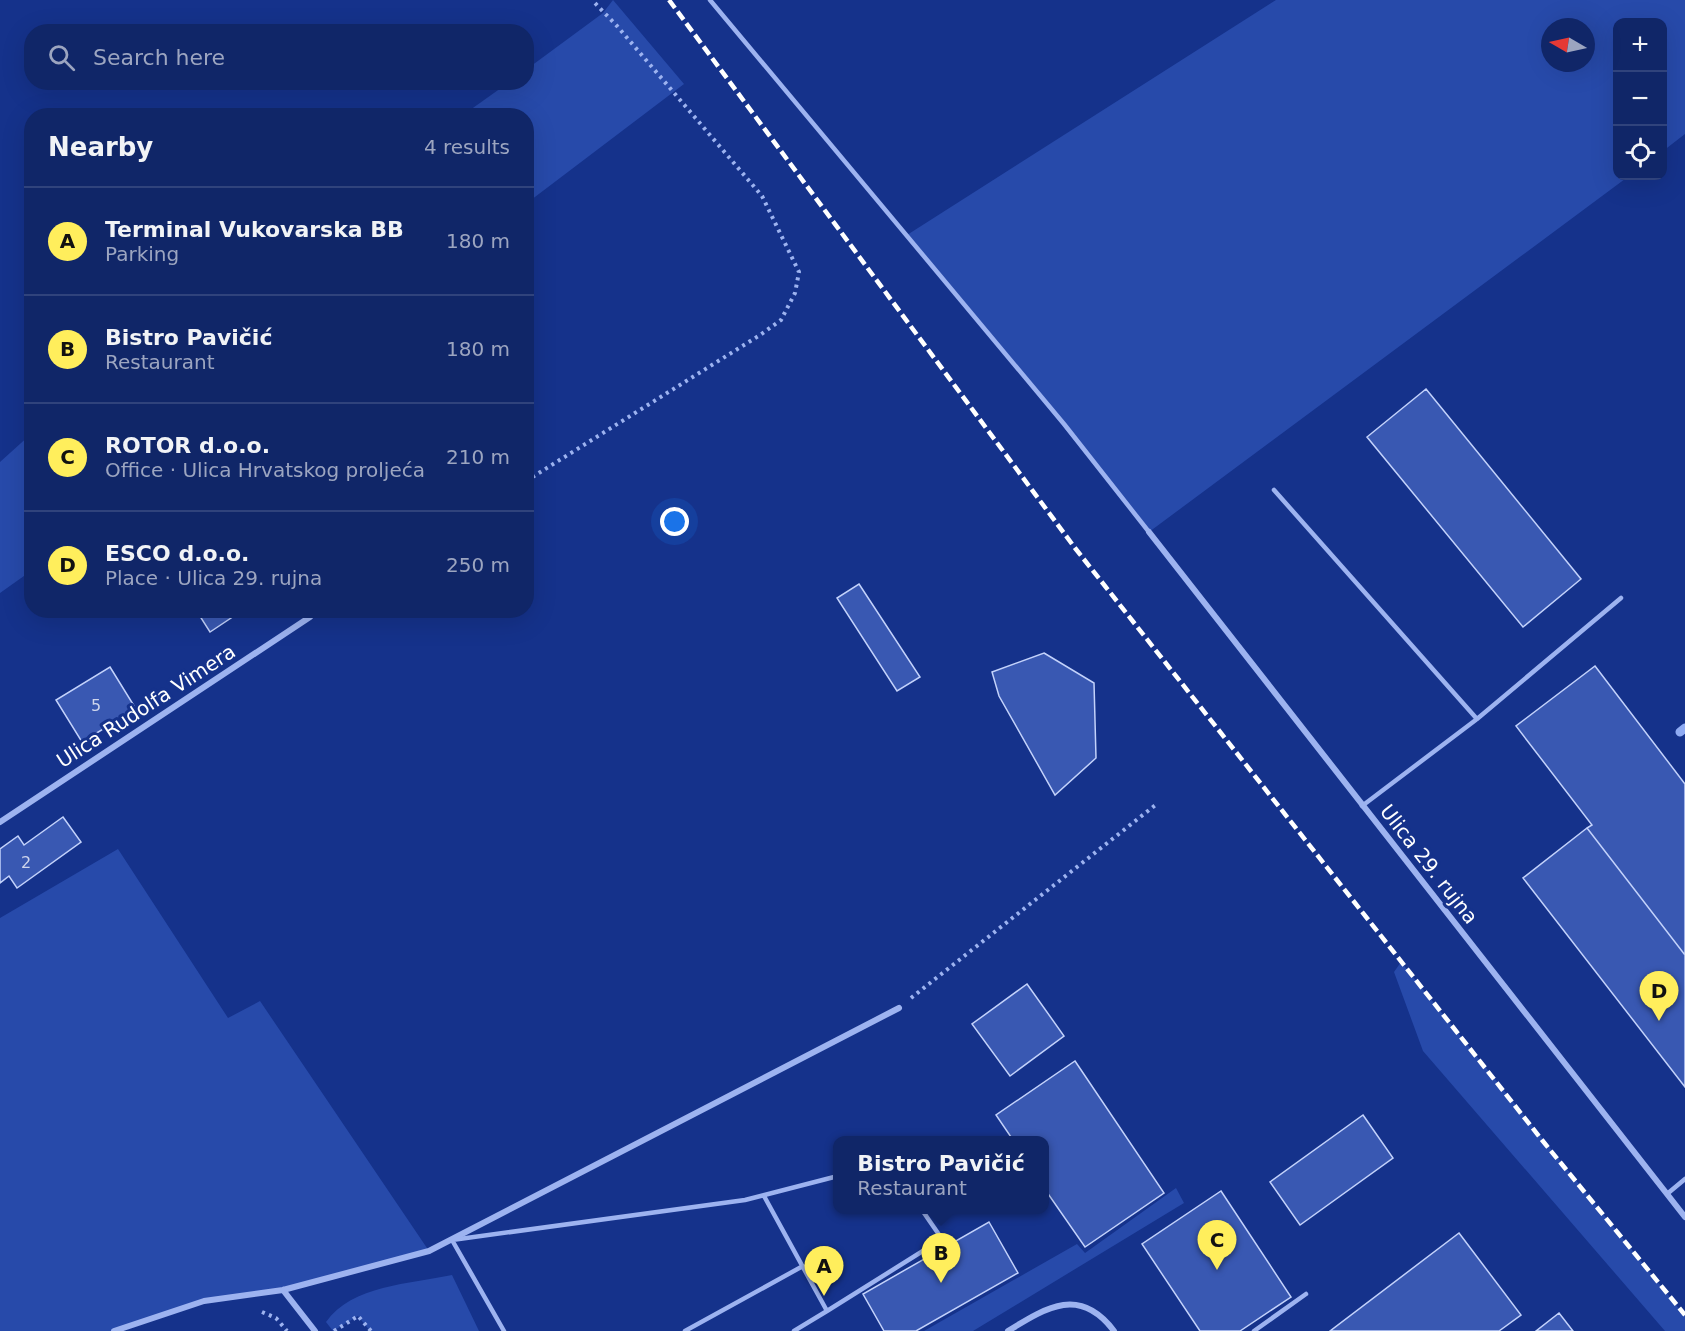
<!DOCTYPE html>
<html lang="en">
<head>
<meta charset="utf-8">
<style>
	body { margin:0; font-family:"DejaVu Sans",sans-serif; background:#192e6e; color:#f1f3f6 }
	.controls { position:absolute; right:18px; top:18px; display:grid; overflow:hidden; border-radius:12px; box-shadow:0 6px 24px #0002 }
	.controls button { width:54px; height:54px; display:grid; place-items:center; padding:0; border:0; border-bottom:2px solid #30437c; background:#102668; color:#f1f3f6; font:30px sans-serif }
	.compass { position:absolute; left:1541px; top:18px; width:54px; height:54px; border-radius:50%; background:#102668; box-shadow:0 6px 24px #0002; rotate:279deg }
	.you { position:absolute; left:675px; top:522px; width:21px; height:21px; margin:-15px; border:4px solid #fff; border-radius:50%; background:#1a73e8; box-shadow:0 0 0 9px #1a73e833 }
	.badge { display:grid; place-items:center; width:39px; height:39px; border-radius:50%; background:#ffee5c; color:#111; font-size:20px; font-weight:700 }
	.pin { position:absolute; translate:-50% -50px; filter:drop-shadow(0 2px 3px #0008) }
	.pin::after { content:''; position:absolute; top:32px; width:21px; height:18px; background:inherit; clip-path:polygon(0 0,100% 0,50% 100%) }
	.popup { position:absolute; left:833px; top:1136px; width:216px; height:78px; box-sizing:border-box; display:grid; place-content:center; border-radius:12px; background:#102668; filter:drop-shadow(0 2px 4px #0005); font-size:20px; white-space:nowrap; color:#9ca5c0 }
	.popup b { font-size:22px; color:#f1f3f6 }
	.popup::after { content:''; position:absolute; left:50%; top:100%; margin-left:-12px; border:12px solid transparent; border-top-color:#102668 }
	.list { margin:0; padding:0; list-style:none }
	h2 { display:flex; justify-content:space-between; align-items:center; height:78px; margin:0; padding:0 24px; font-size:26px }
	h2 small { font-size:20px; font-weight:400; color:#9ca5c0 }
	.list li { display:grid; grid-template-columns:39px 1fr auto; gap:18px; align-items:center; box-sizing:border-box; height:108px; padding:0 24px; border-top:2px solid #30437c }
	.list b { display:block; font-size:22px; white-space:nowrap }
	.list p { margin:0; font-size:20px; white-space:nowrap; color:#9ca5c0 }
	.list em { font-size:20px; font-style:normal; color:#9ca5c0 }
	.icon { flex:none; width:33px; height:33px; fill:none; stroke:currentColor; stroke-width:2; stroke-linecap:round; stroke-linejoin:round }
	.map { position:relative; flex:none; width:1685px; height:1331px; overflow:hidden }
	.search { position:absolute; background:#102668; box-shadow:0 6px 24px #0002; left:24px; top:24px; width:510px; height:66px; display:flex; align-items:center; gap:15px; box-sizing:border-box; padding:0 21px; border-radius:24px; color:#9ca5c0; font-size:22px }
	.panel { position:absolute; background:#102668; box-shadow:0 6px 24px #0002; left:24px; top:108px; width:510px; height:510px; border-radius:24px }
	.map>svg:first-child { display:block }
	.green { fill:#274aaa; fill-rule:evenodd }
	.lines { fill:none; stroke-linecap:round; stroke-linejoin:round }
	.stream { stroke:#8fabf3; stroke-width:9 }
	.building { fill:#3958b2; stroke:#c3d2fb; stroke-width:1.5 }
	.path { stroke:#9db3f0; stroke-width:4; stroke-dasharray:3 4.5; stroke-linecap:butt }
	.service { stroke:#9db3f0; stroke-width:4.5 }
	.minor { stroke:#9db3f0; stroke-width:6 }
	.rail { stroke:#fff; stroke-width:4.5; stroke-dasharray:10 4.5; stroke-linecap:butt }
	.labels { text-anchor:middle; stroke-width:6; stroke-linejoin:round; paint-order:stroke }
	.number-label { font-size:16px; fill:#ced5ec }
	.street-label { font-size:20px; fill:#fff; stroke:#15328b }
</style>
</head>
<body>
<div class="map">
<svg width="1685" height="1331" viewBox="0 0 1685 1331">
	<rect width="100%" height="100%" fill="#15328b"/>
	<path class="green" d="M613,0L684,84L527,203L526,116L463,115L508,83L526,82L527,69L603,13Z
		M1276,0H1685V134L1663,151L1662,22H1618V176H1629L1149,532L907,235ZM1550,27H1586V63H1550Z
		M31,434V571L0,593V462Z
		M118,849L228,1018L260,1001L429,1251L283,1290L204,1301L114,1331H0V918Z
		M1401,962L1685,1316V1331H1665L1423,1051L1394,972Z
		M1176,1188L1184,1203L973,1331H924L1077,1244L1085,1253Z
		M452,1275L479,1331H370L358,1316L333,1331L326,1322C352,1285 410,1284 452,1275Z"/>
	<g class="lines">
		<path class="stream" d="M1680,732L1685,728"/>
	</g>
	<path class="building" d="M1426,389L1581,579L1523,627L1367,437Z
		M859,584L920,677L897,691L837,598Z
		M196,610H243L210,632Z
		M1044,653L1094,683L1096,758L1055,795L999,696L992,672Z
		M1595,666L1685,784V955L1587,828L1592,825L1516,726Z
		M110,667L136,709L82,742L56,700Z
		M63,817L81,842L17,888L9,876L0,883V849L18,836L24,845Z
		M1587,828L1685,955V1087L1523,878Z
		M1027,984L1064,1036L1010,1076L972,1024Z
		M1075,1061L1164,1193L1085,1247L1044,1188V1140H1013L996,1115Z
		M1363,1115L1393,1158L1300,1225L1270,1182Z
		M1221,1191L1291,1297L1240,1331H1200L1142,1244Z
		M989,1222L1018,1273L916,1331H884L863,1294Z
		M1459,1233L1521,1315L1499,1331H1330Z
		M1559,1313L1573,1331H1536Z"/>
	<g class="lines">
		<path class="path" d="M526,481L760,335L781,320L795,293L799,272L762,196L617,26L592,0
			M911,998L1158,803
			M262,1312L276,1318L287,1331
			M334,1331L358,1316L371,1331"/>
		<path class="service" d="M710,0L1064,424L1149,532
			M1274,490L1477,719
			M1362,806L1477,719L1621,598
			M1667,1194L1685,1179
			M764,1196L827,1311L942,1239L922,1210
			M504,1331L452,1240L745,1200L838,1176
			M685,1331L803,1266
			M794,1331L827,1311
			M1254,1331L1306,1294"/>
		<path class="minor" d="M1149,532L1685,1217
			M0,822L310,617
			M283,1290L315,1331
			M114,1331L204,1301L283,1290L429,1251L899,1008
			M1008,1331C1047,1307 1080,1286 1114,1331"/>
		<path class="rail" d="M669,0L1075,548L1542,1140L1685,1315"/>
	</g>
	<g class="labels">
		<g class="number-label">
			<text x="96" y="711">5</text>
			<text x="26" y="868">2</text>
		</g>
		<g class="street-label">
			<text transform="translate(146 706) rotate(-33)" y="7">Ulica Rudolfa Vimera</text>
			<text transform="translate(1429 864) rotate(52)" y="7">Ulica 29. rujna</text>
		</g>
	</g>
</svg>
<div class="controls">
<button>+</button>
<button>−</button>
<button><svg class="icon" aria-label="locate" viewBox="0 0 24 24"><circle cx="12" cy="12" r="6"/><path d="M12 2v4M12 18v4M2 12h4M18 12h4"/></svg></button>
</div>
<svg class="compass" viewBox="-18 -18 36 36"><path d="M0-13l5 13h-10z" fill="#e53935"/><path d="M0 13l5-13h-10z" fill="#9ca5c0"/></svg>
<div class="you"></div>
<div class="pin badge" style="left:824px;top:1296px">A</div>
<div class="pin badge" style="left:941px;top:1283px">B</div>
<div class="popup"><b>Bistro Pavičić</b>Restaurant</div>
<div class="pin badge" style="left:1217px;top:1270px">C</div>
<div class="pin badge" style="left:1659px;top:1021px">D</div>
<div class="search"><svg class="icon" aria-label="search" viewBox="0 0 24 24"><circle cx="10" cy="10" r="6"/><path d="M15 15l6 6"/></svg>Search here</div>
<section class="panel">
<h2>Nearby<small>4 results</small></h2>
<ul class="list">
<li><span class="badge">A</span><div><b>Terminal Vukovarska BB</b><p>Parking</p></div><em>180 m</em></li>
<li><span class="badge">B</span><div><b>Bistro Pavičić</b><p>Restaurant</p></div><em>180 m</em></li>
<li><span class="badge">C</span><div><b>ROTOR d.o.o.</b><p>Office · Ulica Hrvatskog proljeća</p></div><em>210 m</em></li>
<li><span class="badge">D</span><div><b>ESCO d.o.o.</b><p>Place · Ulica 29. rujna</p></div><em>250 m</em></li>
</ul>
</section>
</div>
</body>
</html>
